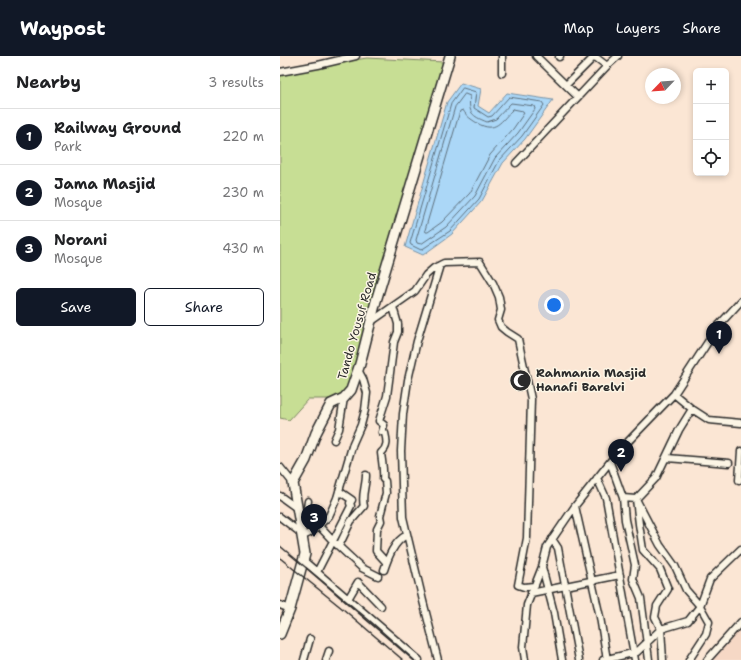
<!DOCTYPE html>
<html lang="en">
<head>
<meta charset="utf-8">
<style>
	body { margin:0; font-family:"Shantell Sans",sans-serif; background:#f2f2f2; color:#202124 }
	.controls { position:absolute; right:12px; top:12px; display:grid; overflow:hidden; border-radius:6px; box-shadow:0 2px 6px #0003 }
	.controls button { width:36px; height:36px; display:grid; place-items:center; padding:0; border:0; border-bottom:1px solid #e0e0e0; background:#fff; color:#202124; font:20px sans-serif }
	.compass { position:absolute; left:365px; top:12px; width:36px; height:36px; border-radius:50%; background:#fff; box-shadow:0 2px 6px #0003; rotate:245deg }
	.you { position:absolute; left:274px; top:249px; width:14px; height:14px; margin:-10px; border:3px solid #fff; border-radius:50%; background:#1a73e8; box-shadow:0 0 0 6px #1a73e833 }
	.badge { display:grid; place-items:center; width:26px; height:26px; border-radius:50%; background:#111827; color:#fff; font-size:13px; font-weight:700 }
	.pin { position:absolute; translate:-50% -33px; filter:drop-shadow(0 1px 2px #0008) }
	.pin::after { content:''; position:absolute; top:21px; width:14px; height:12px; background:inherit; clip-path:polygon(0 0,100% 0,50% 100%) }
	.list { margin:0; padding:0; list-style:none }
	h2 { display:flex; justify-content:space-between; align-items:center; height:52px; margin:0; padding:0 16px; font-size:17px }
	h2 small { font-size:13px; font-weight:400; color:#757577 }
	.list li { display:grid; grid-template-columns:26px 1fr auto; gap:12px; align-items:center; box-sizing:border-box; height:56px; padding:0 16px; border-top:1px solid #e0e0e0 }
	.list b { display:block; font-size:15px; white-space:nowrap }
	.list p { margin:0; font-size:13px; white-space:nowrap; color:#757577 }
	.list em { font-size:13px; font-style:normal; color:#757577 }
	.actions { display:flex; gap:8px; padding:12px 16px }
	.actions a { flex:1; padding:9px 0; border:1px solid #111827; border-radius:6px; text-align:center; font-size:14px; color:#111827 }
	.actions .main { background:#111827; color:#fff }
	.icon { flex:none; width:22px; height:22px; fill:none; stroke:currentColor; stroke-width:2; stroke-linecap:round; stroke-linejoin:round }
	.map { position:relative; flex:none; width:461px; height:604px; overflow:hidden }
	header { display:flex; align-items:center; gap:24px; box-sizing:border-box; height:56px; padding:0 20px; background:#111827; color:#fff }
	header strong { font-size:19px }
	nav { display:flex; gap:22px; margin-inline-start:auto; font-size:14px }
	main { display:flex }
	aside { flex:1; background:#fff }
	.map>svg:first-child { display:block }
	.built { fill:#f6d8c5 }
	.green { fill:#c7de94; stroke:#798460 }
	.water { fill:#abd7f7; stroke:#7892a5 }
	.lines { fill:none; stroke-linecap:round; stroke-linejoin:round }
	.shore { stroke:#5e707d; stroke-width:1 }
	.street-casing { stroke:#2b2b2b; stroke-width:9 }
	.secondary-casing { stroke:#2b2b2b; stroke-width:12 }
	.street { stroke:#fcf5e5; stroke-width:6 }
	.secondary { stroke:#fcf5e5; stroke-width:9 }
	.rail { stroke:#2b2b2b; stroke-width:1.5 }
	.labels { text-anchor:middle; stroke-width:3; stroke-linejoin:round; paint-order:stroke }
	.street-label { font-size:12px; fill:#2b2b2b; stroke:#fcf5e5 }
	.poi-label { font-size:12px; font-weight:bold; fill:#2b2b2b; stroke:#fcf5e5; text-anchor:start }
</style>
</head>
<body>
<header>
<strong>Waypost</strong>
<nav><a>Map</a><a>Layers</a><a>Share</a></nav>
</header>
<main>
<aside>
<h2>Nearby<small>3 results</small></h2>
<ul class="list">
<li><span class="badge">1</span><div><b>Railway Ground</b><p>Park</p></div><em>220 m</em></li>
<li><span class="badge">2</span><div><b>Jama Masjid</b><p>Mosque</p></div><em>230 m</em></li>
<li><span class="badge">3</span><div><b>Norani</b><p>Mosque</p></div><em>430 m</em></li>
</ul>
<div class="actions"><a class="main">Save</a><a>Share</a></div>
</aside>
<div class="map">
<svg width="461" height="604" viewBox="0 0 461 604">
	<rect width="100%" height="100%" fill="#fbe6d4"/>
	<filter id="ink" filterUnits="userSpaceOnUse"><feTurbulence type="fractalNoise" baseFrequency=".025" numOctaves="2"/><feDisplacementMap in="SourceGraphic" scale="8" xChannelSelector="R" yChannelSelector="G"/><feConvolveMatrix kernelMatrix="1 2 1 2 8 2 1 2 1" color-interpolation-filters="sRGB"/></filter>
	<g filter="url(#ink)">
		<path class="built" d="M461,566V604H427Z"/>
		<path class="green" d="M87,2L164,6L67,338L55,343H28L9,364L0,362V18L12,14Z"/>
		<path class="water" d="M181,27L201,33L198,50L209,57L227,37L273,44L245,83L223,107L202,145L172,178L143,199L125,191L167,46Z"/>
		<g class="lines">
			<path class="shore" d="M183,32L196,36L194,52L208,61L212,60L229,41L262,46L264,49L242,80L219,105L199,143L170,175L141,194L131,189L130,187L171,48Z
				M185,38L190,40C188,57 192,60 207,66L216,63L231,47L254,50L255,53L238,77L215,102L195,140L166,171L141,188L137,187L136,184L175,51Z
				M233,53L243,55L244,57L233,73L210,99L190,137L162,166L148,176H146L145,174L180,55L183,54C187,61 191,63 197,67C216,78 221,65 233,53Z"/>
			<defs>
				<path id="street" d="M256,0L298,41
					M314,0L327,10
					M279,1L280,0
					M0,16L38,9L76,0
					M222,17V0
					M286,29L315,0
					M236,107L327,10L338,0
					M92,265L135,235L146,219L154,212L164,207L200,206L213,227L219,241L221,254L218,264L221,271L227,276L238,283L251,343L247,482L238,529L244,531L254,530
					M394,338L412,353L429,364L461,367
					M54,384L59,373L64,342
					M387,402L449,407
					M330,406L343,442L356,443L380,489L395,510L406,534L420,550L429,566L426,578L409,604
					M0,411L13,427
					M317,422L326,442L355,604
					M459,424L461,395
					M0,440L18,453
					M343,442L345,464L355,509L353,523L361,542L369,604
					M295,450L320,561L327,604
					M0,461L22,478
					M21,470L26,460L28,445
					M39,470L54,486L82,512L98,520
					M23,480L32,476L49,460L57,442L73,387L81,369L85,354L87,337L83,323L78,314
					M272,483L278,492L299,604
					M59,490L71,465L84,450C81,440 86,430 86,419
					M24,505L139,604
					M106,506L96,495L97,473L101,465L100,460L106,437L105,425L103,423C104,414 102,406 101,397C108,391 107,385 105,377L102,376L104,369L99,365L107,340L114,286L118,276V268L113,251
					M104,514C108,502 114,485 127,479
					M37,516L71,450L70,447L72,444L59,435
					M251,537L340,519
					M68,543L78,526L101,550
					M0,549L10,553
					M24,604L30,583
					M46,604L49,595
					M158,604L143,545L123,461L121,395L123,358L128,324L137,285L160,209
					M245,604L243,591L247,549L262,511
					M282,604L274,557L262,511L267,491L295,450L337,397L394,338L439,269L461,245
					M323,604L357,596L381,573L408,565L420,550L430,523L461,493
					M383,604L381,573L375,561L377,550L388,533L380,513L363,494L359,468L356,443L376,422L399,374L412,353
					M427,604L461,566"/>
				<path id="secondary" d="M0,578L10,553L25,498L13,427L26,404L36,377L51,348L64,342L71,334L80,308L96,245L170,0"/>
			</defs>
			<use href="#street" class="street-casing"/>
			<use href="#secondary" class="secondary-casing"/>
			<use href="#street" class="street"/>
			<use href="#secondary" class="secondary"/>
			<path class="rail" d="M0,490L90,565L134,604
				M0,502L63,553L123,604"/>
		</g>
	</g>
	<defs>
		<symbol id="mosque-disc" viewBox="-11 -11 22 22"><circle r="9.5" fill="#2b2b2b" stroke="#fcf5e5"/><path d="M3.5-4.9A6 6 0 1 0 3.5 4.9A5 5 0 1 1 3.5-4.9Z" fill="#fff"/></symbol>
	</defs>
	<g fill-rule="evenodd">
		<use href="#mosque-disc" x="228" y="312" width="25" height="25"/>
	</g>
	<g class="labels">
		<g class="street-label">
			<text transform="translate(77 270) rotate(-74)" y="4">Tando Yousuf Road</text>
		</g>
		<g class="poi-label">
			<text x="256" y="321">Rahmania Masjid<tspan x="256" dy="14">Hanafi Barelvi</tspan></text>
		</g>
	</g>
</svg>
<div class="controls">
<button>+</button>
<button>−</button>
<button><svg class="icon" aria-label="locate" viewBox="0 0 24 24"><circle cx="12" cy="12" r="6"/><path d="M12 2v4M12 18v4M2 12h4M18 12h4"/></svg></button>
</div>
<svg class="compass" viewBox="-18 -18 36 36"><path d="M0-13l5 13h-10z" fill="#e53935"/><path d="M0 13l5-13h-10z" fill="#757577"/></svg>
<div class="you"></div>
<div class="pin badge" style="left:439px;top:298px">1</div>
<div class="pin badge" style="left:341px;top:416px">2</div>
<div class="pin badge" style="left:34px;top:481px">3</div>
</div>
</main>
</body>
</html>
